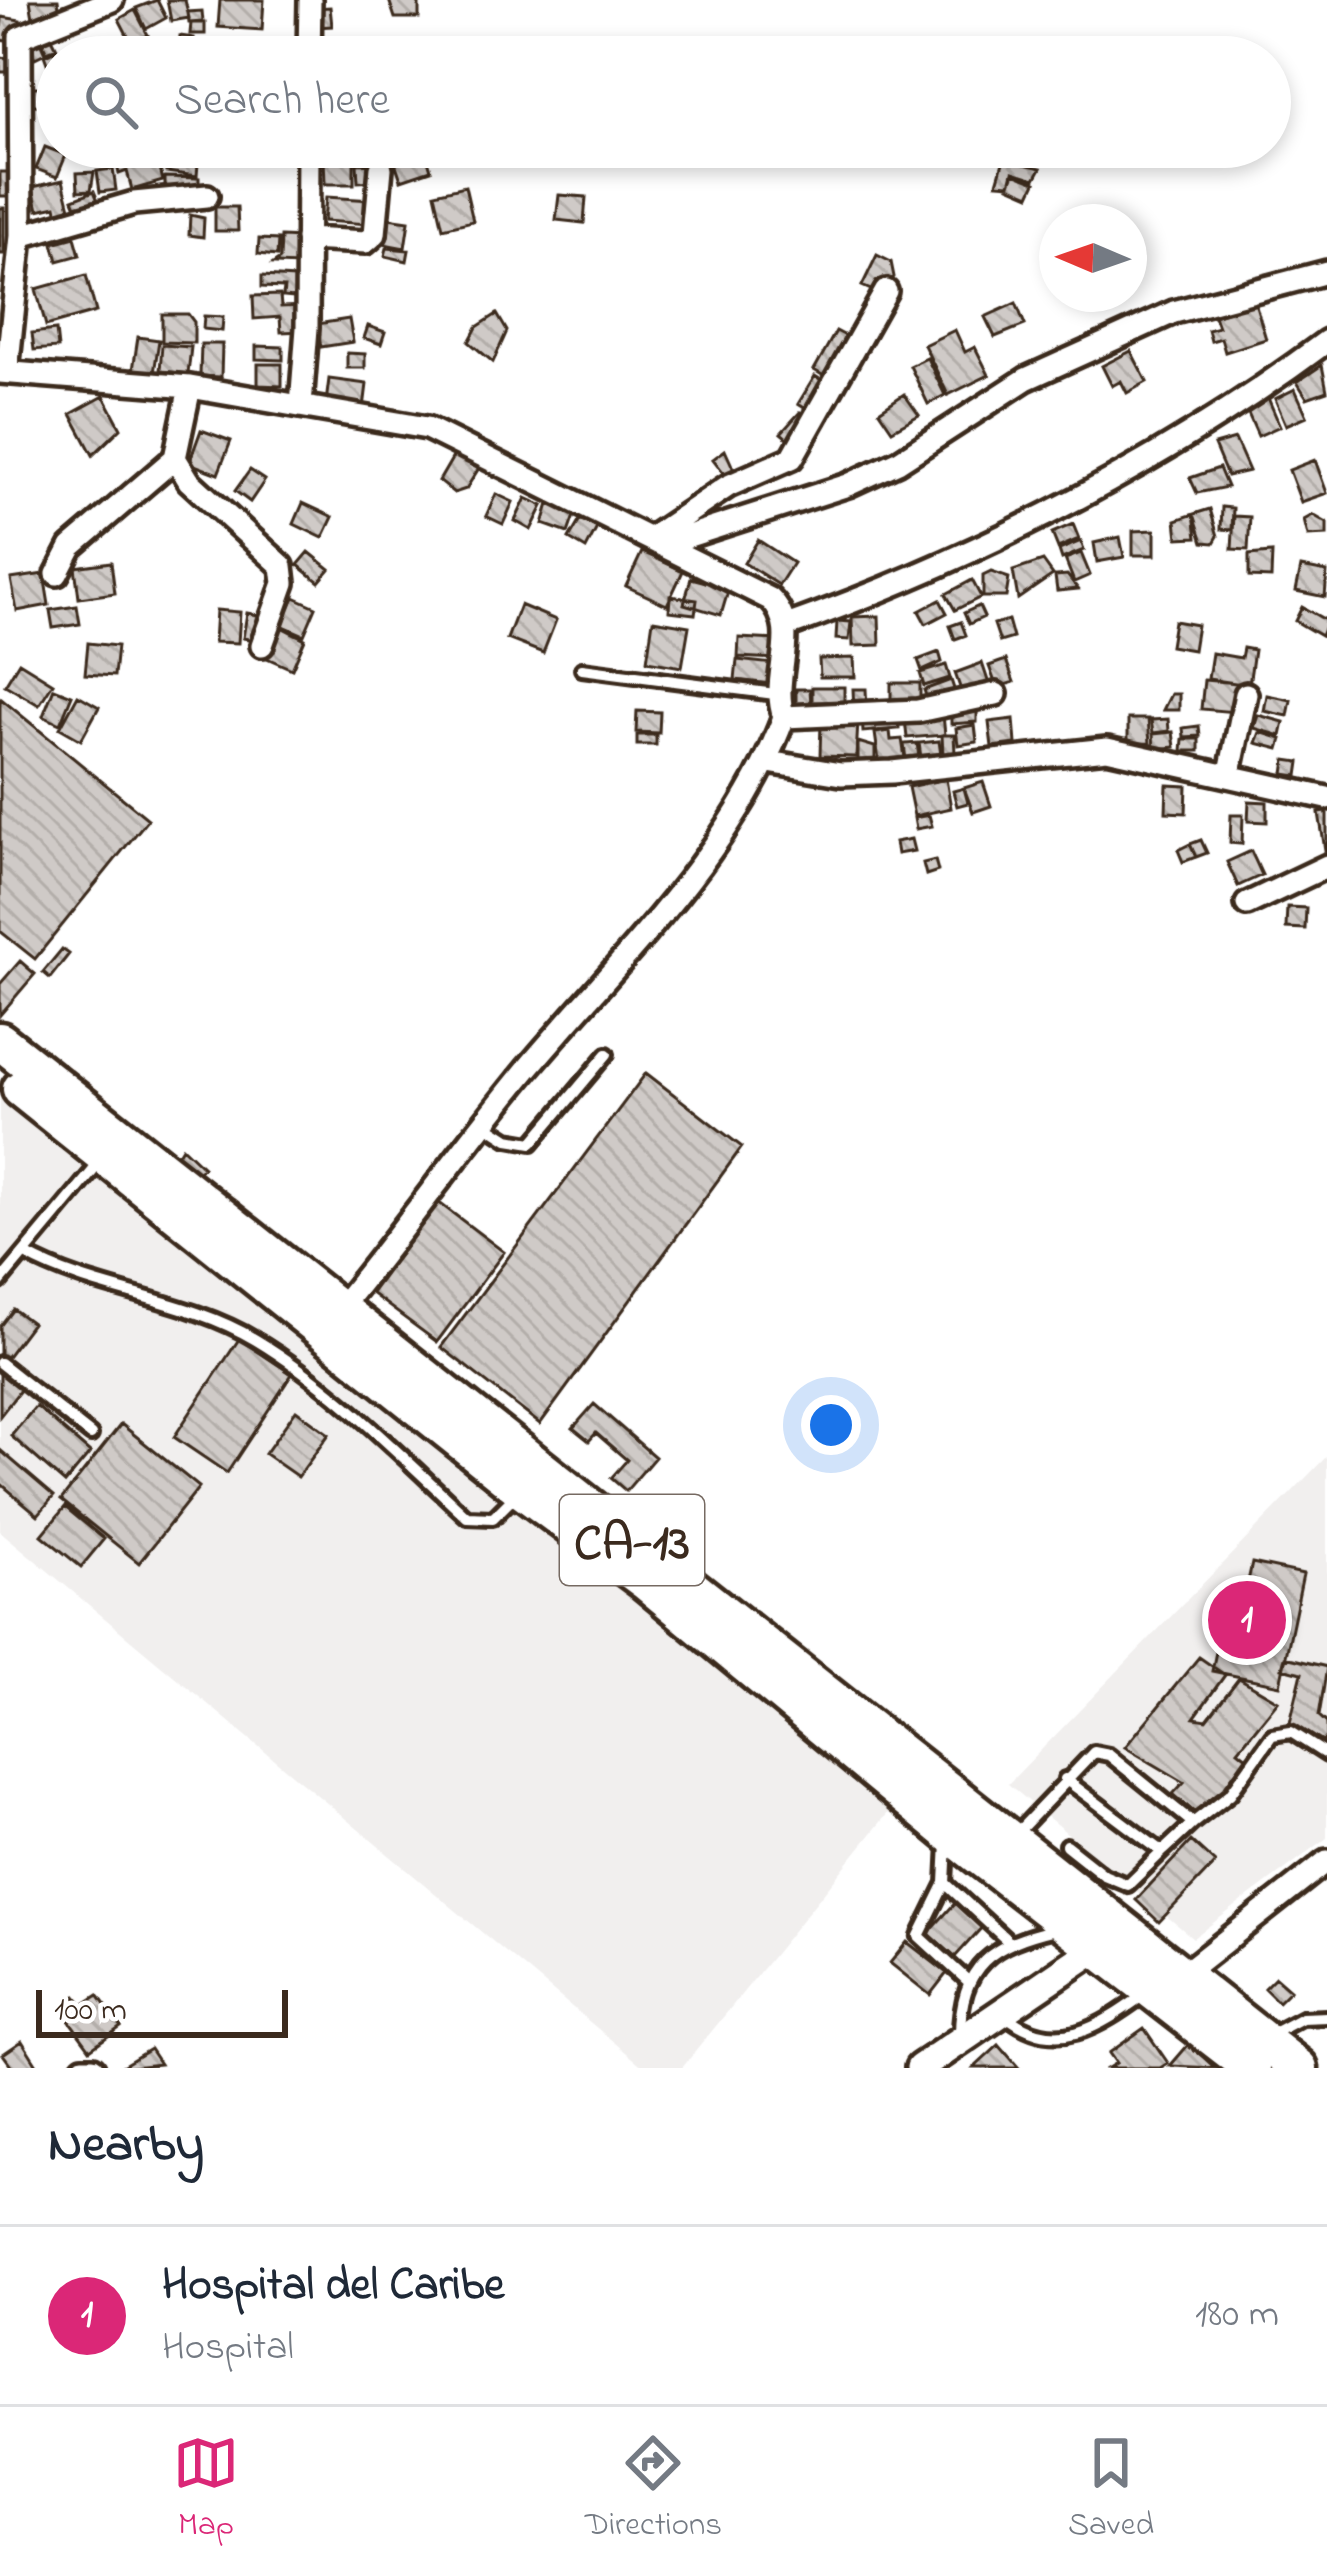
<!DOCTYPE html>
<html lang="en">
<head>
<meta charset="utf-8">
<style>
	body { margin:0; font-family:"Indie Flower",sans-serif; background:#f6f6f7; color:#1f2937 }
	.compass { position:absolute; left:1039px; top:204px; width:108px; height:108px; border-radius:50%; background:#fff; box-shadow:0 6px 18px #0003; rotate:272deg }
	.scale { position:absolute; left:36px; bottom:30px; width:252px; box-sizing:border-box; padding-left:12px; border:6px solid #3b2a1e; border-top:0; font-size:33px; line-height:42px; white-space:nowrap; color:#3b2a1e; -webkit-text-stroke:9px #fff; paint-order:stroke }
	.you { position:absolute; left:831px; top:1425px; width:42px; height:42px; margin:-30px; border:9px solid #fff; border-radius:50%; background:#1a73e8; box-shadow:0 0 0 18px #1a73e833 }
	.badge { display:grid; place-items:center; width:78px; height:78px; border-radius:50%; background:#db2777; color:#fff; font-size:39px; font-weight:700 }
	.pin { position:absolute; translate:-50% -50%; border:6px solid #fff; box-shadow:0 3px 12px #0006 }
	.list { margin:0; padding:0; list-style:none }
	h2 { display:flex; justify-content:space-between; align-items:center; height:156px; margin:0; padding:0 48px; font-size:51px }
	h2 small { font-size:39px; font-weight:400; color:#747a83 }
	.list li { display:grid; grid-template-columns:78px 1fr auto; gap:36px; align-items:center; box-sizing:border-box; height:180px; padding:0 48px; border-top:3px solid #e0e1e3 }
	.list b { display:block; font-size:45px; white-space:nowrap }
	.list p { margin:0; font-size:39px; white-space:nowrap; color:#747a83 }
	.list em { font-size:39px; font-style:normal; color:#747a83 }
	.icon { flex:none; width:66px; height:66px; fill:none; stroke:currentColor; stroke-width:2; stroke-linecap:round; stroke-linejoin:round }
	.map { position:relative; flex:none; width:1327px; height:2068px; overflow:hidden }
	.search { position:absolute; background:#fff; box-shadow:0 6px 18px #0003; left:36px; right:36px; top:36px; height:132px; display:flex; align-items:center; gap:30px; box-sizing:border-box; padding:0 42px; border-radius:66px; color:#747a83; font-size:45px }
	.sheet { height:336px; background:#fff }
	nav { display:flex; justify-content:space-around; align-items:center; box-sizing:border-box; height:168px; border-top:3px solid #e0e1e3; background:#fff; font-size:33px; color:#747a83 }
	nav a { display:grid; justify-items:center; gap:6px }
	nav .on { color:#db2777 }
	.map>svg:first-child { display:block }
	.built { fill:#f1efee }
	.building { fill:url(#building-back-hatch); stroke:#3b2a1e; stroke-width:3 }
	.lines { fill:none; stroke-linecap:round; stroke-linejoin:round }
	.lane-casing { stroke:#3b2a1e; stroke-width:20 }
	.street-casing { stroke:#3b2a1e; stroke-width:30 }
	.secondary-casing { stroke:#3b2a1e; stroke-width:36 }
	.highway-casing { stroke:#3b2a1e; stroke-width:45 }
	.lane { stroke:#fff; stroke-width:10 }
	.street { stroke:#fff; stroke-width:21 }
	.secondary { stroke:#fff; stroke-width:27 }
	.highway { stroke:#fff; stroke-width:36 }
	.labels { text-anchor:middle; stroke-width:10; stroke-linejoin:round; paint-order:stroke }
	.shield { fill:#fff; stroke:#766a62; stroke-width:3 }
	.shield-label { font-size:51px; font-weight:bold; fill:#3b2a1e }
</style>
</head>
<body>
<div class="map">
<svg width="1327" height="2068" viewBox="0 0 1327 2068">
	<defs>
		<pattern id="building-back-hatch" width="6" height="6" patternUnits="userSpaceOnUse" patternTransform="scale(3)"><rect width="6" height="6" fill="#cfcac7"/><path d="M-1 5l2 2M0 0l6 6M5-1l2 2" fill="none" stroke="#b3aeaa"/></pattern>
	</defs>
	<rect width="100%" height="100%" fill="#fff"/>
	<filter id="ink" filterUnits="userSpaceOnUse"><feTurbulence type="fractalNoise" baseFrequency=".00833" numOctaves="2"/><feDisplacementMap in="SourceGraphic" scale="24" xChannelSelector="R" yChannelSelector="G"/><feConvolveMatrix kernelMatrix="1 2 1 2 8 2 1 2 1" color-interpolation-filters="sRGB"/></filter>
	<g filter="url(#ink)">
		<path class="built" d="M0,1090L897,1802L682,2068H645L0,1531Z
			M1327,1456V1838L1193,1938L1008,1784Z"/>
		<path class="building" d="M30,0H58L60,14L33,18Z
			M157,0L166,18L146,29L136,8Z
			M167,0H185L189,18L171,21Z
			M220,0H264L262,30L218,27Z
			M389,0H419V18H395Z
			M330,7L332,26L316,27L315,8Z
			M135,10L148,35L132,44L119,19Z
			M202,11L203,22L189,23L188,12Z
			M2,17L20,20L17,43L0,40Z
			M191,23H205V34H190Z
			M49,32L57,48L47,52L39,37Z
			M101,36L104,57H87L84,38Z
			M180,36L194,38L193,48L179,47Z
			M38,37L45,53L35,58L28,41Z
			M63,48L66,57H57V71L51,74L44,55Z
			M0,57L11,58L10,72H0Z
			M25,86L47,88L46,106L23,104Z
			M45,147L66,155L57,177L36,169Z
			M167,147L208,148L207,160L166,156Z
			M390,147H417L393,158Z
			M155,150L163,181L132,190L127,171L119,174L116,160Z
			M426,153L431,170L401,180L395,162Z
			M324,157H354V184H325Z
			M1004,159L1041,168L1035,179L1013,172L1010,184L997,183Z
			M168,160L198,163L197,176L166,172Z
			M375,163L376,181L358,182L357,164Z
			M113,169L116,190L100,192L97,171Z
			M0,172H11L10,196H0Z
			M94,172L91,190L78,191L77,173Z
			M1014,173L1036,182L1030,195L1009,186Z
			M165,177L199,178V190L165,189Z
			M63,180L71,212L58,215L56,206L38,210L33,187Z
			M465,186L473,221L443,228L435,193Z
			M94,191L101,208L80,216L73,199Z
			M559,195L586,197L584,223L556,220Z
			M326,197L371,200L369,224L324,221Z
			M215,207H237L238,231H215Z
			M0,208H4V254H0Z
			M190,215L204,218L203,237L189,235Z
			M388,218L409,221L405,248L384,244Z
			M75,237L80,255L58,261L53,243Z
			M281,237L301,238L300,265L273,264L280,259Z
			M259,239L278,240L277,256L258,254Z
			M387,248L409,250L407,261L385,256Z
			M877,255L891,262L894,277L880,294L862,286Z
			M86,275L96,312L46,326L36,289Z
			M262,276L295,278V298L283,297L284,288L262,287Z
			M280,295L281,307L304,306L305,331L281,332L280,317L254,319L253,296Z
			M1255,302L1266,339L1225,352L1221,338L1211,341L1208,330L1218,327L1214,316Z
			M1016,303L1025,325L995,337L985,317Z
			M162,314H188L194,322V343L162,342Z
			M497,314L507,331L493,362L469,342L477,327Z
			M204,316L223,317L222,331L203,329Z
			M349,319L353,342L321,347L317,324Z
			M368,326L385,332L381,344L364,338Z
			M56,330L58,348L34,350L32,333Z
			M955,330L965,352L975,347L989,375L948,395L924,345Z
			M836,331L855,341L832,381L814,370Z
			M138,337L159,340L154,373L133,370Z
			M201,344H222L221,377L200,376Z
			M162,345L191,347L188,374L160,371Z
			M256,346L283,347V360L256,359Z
			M1131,351L1147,382L1127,393L1121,381L1112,386L1102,366Z
			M347,353L365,354V368H347Z
			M927,358L945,395L928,404L910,366Z
			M258,364H282V386L258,385Z
			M1322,365L1327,391L1307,398L1297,382Z
			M815,376L831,386L811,412L798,404Z
			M329,379L367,384L364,408L326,403Z
			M1295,389L1307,416L1286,425L1275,399Z
			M904,394L919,415L892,430L879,411Z
			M104,396L121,428L93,455L71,414Z
			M1268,398L1280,426L1258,436L1246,409Z
			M800,412L807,418L788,439L781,433Z
			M201,430L231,441L218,474L189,463Z
			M1235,439L1249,471L1227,476L1214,445Z
			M457,450L482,463L466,489L454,493L439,481Z
			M725,450L734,470L726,476L713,459Z
			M1315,460L1327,493L1301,502L1289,470Z
			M1219,468L1227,487L1197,493L1190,478Z
			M250,470L265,480L250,502L235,491Z
			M496,494L513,502L503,524L486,516Z
			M526,498L543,506L531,530L515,521Z
			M303,503L333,517L323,538L294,524Z
			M549,504L575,513L568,533L543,524Z
			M1222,507L1233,508L1232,530L1221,529Z
			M1210,509L1218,536L1214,543L1203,542L1194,514Z
			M1194,514L1197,537L1178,538L1176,520Z
			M583,515L599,524L586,549L569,539Z
			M1313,515L1327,523V535L1308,536L1304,520Z
			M1234,516L1250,517L1248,550L1232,549Z
			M1073,524L1079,539L1058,548L1052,533Z
			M1155,530V555H1133V531Z
			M1120,537L1124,557L1097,562L1094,543Z
			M758,540L793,563L779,585L744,563Z
			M1081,541L1084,550L1062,559L1059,550Z
			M309,552L330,569L319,582L298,565Z
			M642,552L683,571L667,605L626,586Z
			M1081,553L1090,575L1074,582L1065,559Z
			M1272,553L1271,578L1249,577V555Z
			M1043,561L1053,575L1018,599L1013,571Z
			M111,562L115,593L79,598L75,567Z
			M1301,567L1327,572L1325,597L1296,591Z
			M991,572L1009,578L1006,597H983V576Z
			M44,574L49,605L17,611L11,579Z
			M1067,575L1078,589L1057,591L1055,576Z
			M691,578L729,588L721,615L684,604Z
			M972,580L981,597L955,610L946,594Z
			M670,596L697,600L695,614L669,611Z
			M294,597L316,607L304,635L281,625Z
			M940,600L947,613L926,624L919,611Z
			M520,605L556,620L543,653L507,639Z
			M77,606L80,624L53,628L50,610Z
			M979,606L984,617L969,624L964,613Z
			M1302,607L1327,621L1321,636L1295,621Z
			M216,610L240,612L238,643L214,642Z
			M247,613L264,616L260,641L243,638Z
			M879,616L880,645L853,646L852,617Z
			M653,620L689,626L682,667L647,661Z
			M1008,620L1013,638L1000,642L994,624Z
			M837,621L851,622L849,640L836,639Z
			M1174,621L1197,625L1193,650L1170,646Z
			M961,622L966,635L955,639L950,626Z
			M281,627L305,639L292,669L267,658Z
			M739,638L778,640L777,659L738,657Z
			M88,643L117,646L114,676L85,674Z
			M1243,648L1254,650L1249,685L1208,679L1212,653L1241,658Z
			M939,652L942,662L922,671L918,660Z
			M854,658L855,677H820L819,659Z
			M737,660L774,664L772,684L735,680Z
			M1006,660L1014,682L997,688L989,666Z
			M19,662L53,683L39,705L5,685Z
			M982,663L990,687L963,696L955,673Z
			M946,665L950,678L924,686L920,673Z
			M951,680L956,695L929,705L924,690Z
			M1204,680L1238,683L1235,712L1201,709Z
			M891,683H920V703H891Z
			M812,687H844V714H829L828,702H812Z
			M54,688L72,695L60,724L43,716Z
			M796,689H810L811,705L796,716Z
			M853,689H866L867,710H854Z
			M1171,694H1179V710H1163Z
			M78,695L99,707L81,740L60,728Z
			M1267,695L1291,700L1288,716L1264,711Z
			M0,698L148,819L35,959L0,931Z
			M637,711L660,712L659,733L636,732Z
			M977,711V722L951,724V713Z
			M898,714L899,729L863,732L862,717Z
			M943,715L945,735L907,738L905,719Z
			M1258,715L1284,722L1281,736L1254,728Z
			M1014,719L1016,744L992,747L989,722Z
			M1128,719H1148L1150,743L1128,744Z
			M1168,719L1169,731L1153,733L1151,720Z
			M821,721L858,722L856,757L820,756Z
			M975,725L977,742L958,745L956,728Z
			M1199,726L1200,736L1184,737L1183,728Z
			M890,731L891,740L902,739L905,758L879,761L875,733Z
			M1173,732L1175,747L1154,749L1153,734Z
			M1260,732L1282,739L1279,749L1256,743Z
			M637,735H656V745H637Z
			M942,735H954L955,753L943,754Z
			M1183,739H1199V751H1182Z
			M939,741L941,755L921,758L919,743Z
			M858,742L875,747V763H858Z
			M917,743L919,758L906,760L904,744Z
			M1286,760L1300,762L1298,776L1284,774Z
			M946,779L951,808L914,816L908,787Z
			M983,782L991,806L973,812L964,788Z
			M1167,785L1187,786L1186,813L1166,812Z
			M964,788L968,803L957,806L953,791Z
			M1249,801L1267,802V822L1248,821Z
			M1327,812V850H1325L1319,813Z
			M929,815L932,826L916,829L914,818Z
			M1231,815H1243L1242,844L1230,843Z
			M911,839L914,851L897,854L895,842Z
			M1201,840L1207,853L1196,857L1190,844Z
			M1190,844L1196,857L1183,862L1178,850Z
			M1251,851L1262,875L1238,886L1227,862Z
			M935,860L938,871L926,875L923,863Z
			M1287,907L1306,908L1305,929L1286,928Z
			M62,949L69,954L50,978L43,972Z
			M20,961L35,974L0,1015V984Z
			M646,1073L742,1147L540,1424L441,1347Z
			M182,1147L203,1167L194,1176L174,1160Z
			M438,1202L504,1252L437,1342L371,1293Z
			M13,1309L32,1323L5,1359L0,1354V1326Z
			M239,1339L292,1374L227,1473L174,1437Z
			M0,1372L21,1389L0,1416Z
			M594,1404L655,1457L626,1491L611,1478L627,1460L596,1433L589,1441L573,1428Z
			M36,1406L90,1453L65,1483L11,1436Z
			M296,1410L329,1434L298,1477L265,1454Z
			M121,1424L199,1487L139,1563L61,1500Z
			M0,1450L54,1496L38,1515L0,1483Z
			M65,1507L104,1539L81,1567L42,1535Z
			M1252,1563L1303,1574L1280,1685L1212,1671L1218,1642L1234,1646Z
			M1199,1657L1225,1675L1194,1718L1207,1720L1239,1678L1278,1701L1238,1750L1253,1762L1230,1789L1195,1813L1173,1794L1184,1782L1125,1747Z
			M1285,1657L1327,1667L1319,1716L1327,1723V1737L1318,1747L1290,1723L1302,1673L1282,1668Z
			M1191,1841L1215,1863L1159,1922L1136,1900Z
			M957,1901L984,1925L955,1957L928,1933Z
			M907,1942L947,1973L930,1995L890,1963Z
			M1275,1977L1290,1990L1278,2002L1264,1988Z
			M98,1995L121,2027L90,2049L60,2008L76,1996L83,2005Z
			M1144,2028L1168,2063L1160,2068H1108L1116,2063L1109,2053Z
			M22,2041L39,2068H13L3,2054Z
			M1189,2044L1215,2068L1170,2066Z
			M999,2045L1019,2068H974Z
			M150,2049L160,2064L123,2068L122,2066Z"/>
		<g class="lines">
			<defs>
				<path id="lane" d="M582,669L775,694
					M483,1123L508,1139L532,1143L607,1054
					M25,1254C97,1294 185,1297 256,1340C334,1387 401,1456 467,1517L493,1518L515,1496
					M0,1282L102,1160
					M0,1363L91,1435
					M1065,1779L1157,1848L1164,1850L1193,1823
					M1013,1837L1094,1752L1109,1755L1193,1823L1230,1794L1272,1735L1291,1732L1327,1755
					M947,1842L945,1883L1009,1942
					M1066,1845L1104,1875L1128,1885L1164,1850
					M945,1883L919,1936L969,1982
					M1005,2015C1056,2057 1099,2027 1145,1994
					M960,2035C960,1964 993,1944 1056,1929
					M1270,2035L1302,2018L1327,2017"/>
				<path id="street" d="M309,57L310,0
					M21,236L134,203L207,196
					M307,239L366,242L375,234L381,168
					M0,372L190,387L427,428L770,599C803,631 769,677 784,717C736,849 617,962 527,1069C461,1149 401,1234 335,1314
					M7,372L21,236L20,37L112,0
					M190,387L175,458L189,481L282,566L284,583L262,645
					M301,405L307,328L308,147
					M651,538L728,486L792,458L886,291
					M664,544L848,485L898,462L1026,379L1174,312L1327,272
					M57,574L71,547L175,458
					M787,626C979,557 1163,463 1327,341
					M784,717L918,711L996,694
					M768,762L841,774L892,772L1107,749L1327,798
					M1230,772L1246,694
					M1247,904L1327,866
					M1181,1976L1327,1861
					M83,2068H93"/>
				<path id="secondary" d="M920,2068L1110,1939"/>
				<path id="highway" d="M0,1041L1299,2068
					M21,1089L522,1490L645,1581L949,1833L1252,2068"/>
			</defs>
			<use href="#lane" class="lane-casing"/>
			<use href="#street" class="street-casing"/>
			<use href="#secondary" class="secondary-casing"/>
			<use href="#highway" class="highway-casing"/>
			<use href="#lane" class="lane"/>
			<use href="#street" class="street"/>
			<use href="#secondary" class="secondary"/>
			<use href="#highway" class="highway"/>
		</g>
	</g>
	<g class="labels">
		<rect class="shield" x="560" y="1495" width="144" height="90" rx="9"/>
		<g class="shield-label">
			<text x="632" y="1558">CA-13</text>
		</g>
	</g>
</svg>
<svg class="compass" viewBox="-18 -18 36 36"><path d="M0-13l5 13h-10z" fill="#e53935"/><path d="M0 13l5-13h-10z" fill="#747a83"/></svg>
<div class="scale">100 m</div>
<div class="you"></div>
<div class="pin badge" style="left:1247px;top:1620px">1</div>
<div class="search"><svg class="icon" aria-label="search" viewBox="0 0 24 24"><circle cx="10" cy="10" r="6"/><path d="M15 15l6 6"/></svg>Search here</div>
</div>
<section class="sheet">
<h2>Nearby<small></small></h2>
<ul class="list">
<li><span class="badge">1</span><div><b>Hospital del Caribe</b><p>Hospital</p></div><em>180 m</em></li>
</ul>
</section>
<nav>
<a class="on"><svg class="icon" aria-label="map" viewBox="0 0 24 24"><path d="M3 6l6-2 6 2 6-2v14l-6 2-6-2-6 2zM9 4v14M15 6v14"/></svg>Map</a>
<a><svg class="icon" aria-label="directions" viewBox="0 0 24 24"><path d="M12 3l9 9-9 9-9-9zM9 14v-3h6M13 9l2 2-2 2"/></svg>Directions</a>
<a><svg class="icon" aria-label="saved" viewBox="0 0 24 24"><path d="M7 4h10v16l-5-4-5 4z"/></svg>Saved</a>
</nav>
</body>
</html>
